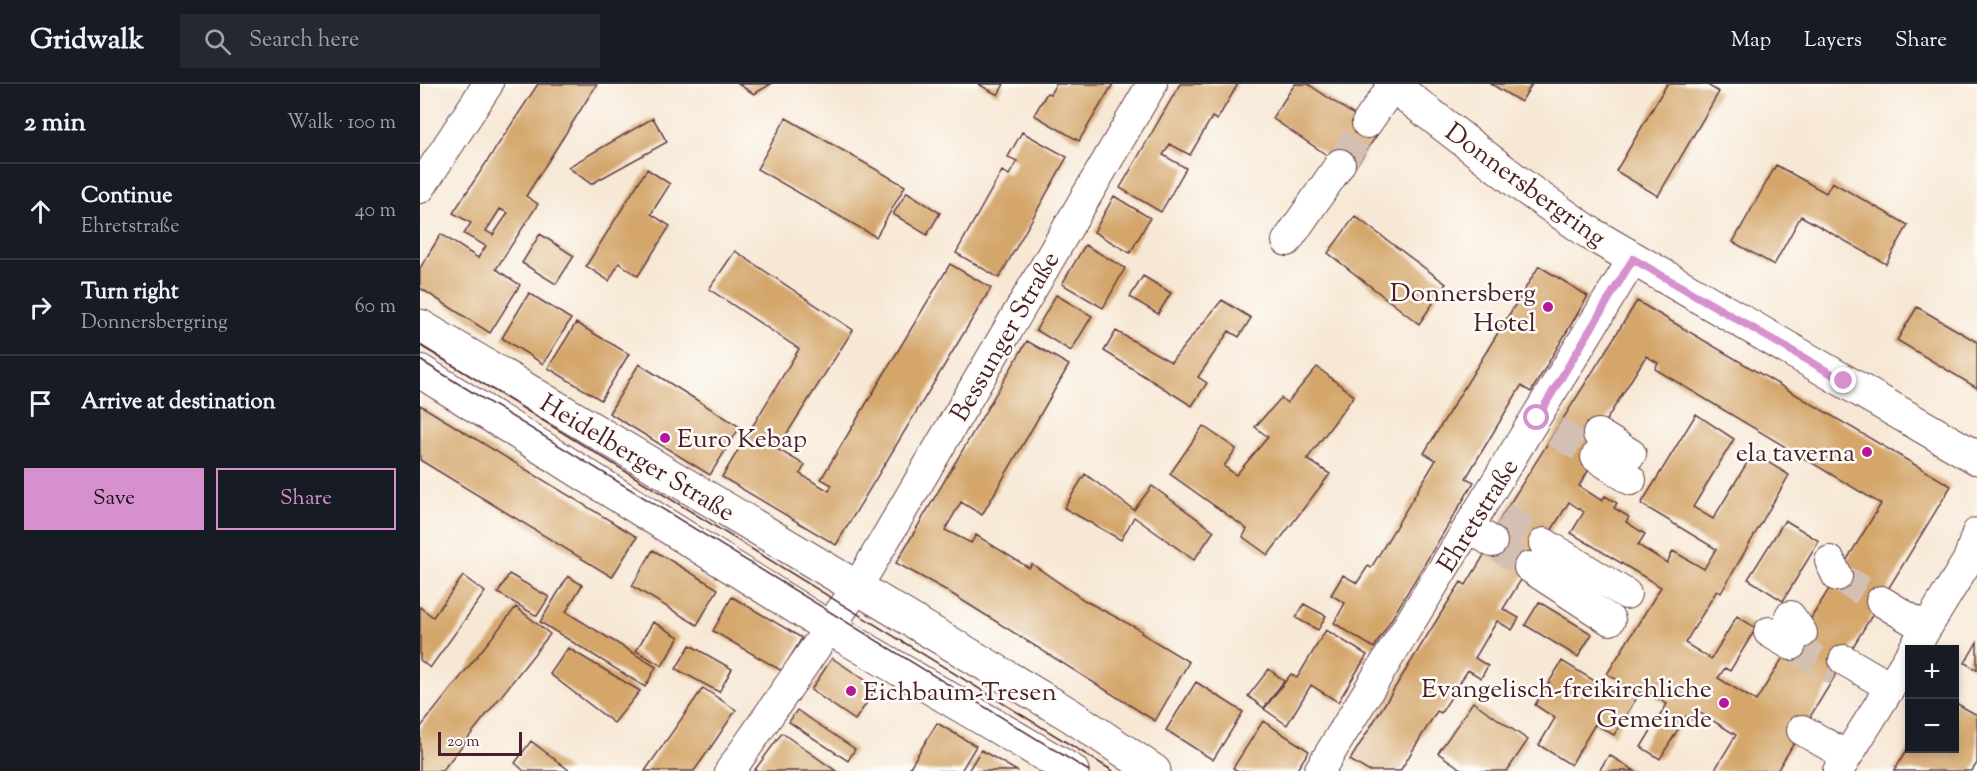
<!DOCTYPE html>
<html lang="en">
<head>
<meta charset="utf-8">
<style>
	body { margin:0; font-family:"Sorts Mill Goudy",serif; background:#242831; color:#f1f3f6 }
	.controls { position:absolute; right:18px; bottom:18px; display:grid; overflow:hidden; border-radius:0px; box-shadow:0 3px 9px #0003 }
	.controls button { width:54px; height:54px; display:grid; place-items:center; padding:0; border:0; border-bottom:2px solid #363941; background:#171b24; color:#f1f3f6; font:30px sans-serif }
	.scale { position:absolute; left:18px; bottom:15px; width:84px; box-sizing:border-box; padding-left:6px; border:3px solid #4a1f2b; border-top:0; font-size:16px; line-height:21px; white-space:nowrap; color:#4a1f2b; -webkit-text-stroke:4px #fdfcf7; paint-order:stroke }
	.stop { position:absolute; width:18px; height:18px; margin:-14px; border:4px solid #d690ce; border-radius:50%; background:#fff }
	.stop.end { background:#d690ce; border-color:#fff; box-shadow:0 2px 6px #0008 }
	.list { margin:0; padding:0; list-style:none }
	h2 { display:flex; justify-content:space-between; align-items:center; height:78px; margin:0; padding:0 24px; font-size:26px }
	h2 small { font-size:20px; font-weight:400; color:#9ea1a6 }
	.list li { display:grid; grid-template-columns:39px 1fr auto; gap:18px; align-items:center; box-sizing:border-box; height:96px; padding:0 24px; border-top:2px solid #363941 }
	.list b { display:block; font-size:22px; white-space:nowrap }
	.list p { margin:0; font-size:20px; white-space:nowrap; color:#9ea1a6 }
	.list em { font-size:20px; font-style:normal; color:#9ea1a6 }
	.actions { display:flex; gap:12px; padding:18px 24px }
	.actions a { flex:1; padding:14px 0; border:2px solid #d690ce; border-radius:0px; text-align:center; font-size:21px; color:#d690ce }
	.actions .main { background:#d690ce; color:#111 }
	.icon { flex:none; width:33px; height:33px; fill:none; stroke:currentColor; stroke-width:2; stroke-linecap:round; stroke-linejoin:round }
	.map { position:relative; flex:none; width:1557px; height:687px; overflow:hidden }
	header { display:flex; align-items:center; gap:36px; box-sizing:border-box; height:84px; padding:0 30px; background:#171b24; border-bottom:2px solid #363941 }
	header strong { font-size:28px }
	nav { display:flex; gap:33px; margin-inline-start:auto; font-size:21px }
	.search { width:420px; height:54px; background:#242831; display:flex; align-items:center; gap:15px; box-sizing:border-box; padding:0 21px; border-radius:0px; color:#9ea1a6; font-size:22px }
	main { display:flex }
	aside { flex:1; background:#171b24 }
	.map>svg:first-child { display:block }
	.building { fill:#d4a66a; fill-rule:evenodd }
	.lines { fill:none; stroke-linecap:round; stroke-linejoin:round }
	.minor-tunnel { stroke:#d4c0b3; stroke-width:30; stroke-dasharray:30 15; stroke-linecap:butt }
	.minor-casing { stroke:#643d44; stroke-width:32 }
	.major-casing { stroke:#643d44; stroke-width:35 }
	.minor { stroke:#fff; stroke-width:30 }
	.major { stroke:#fff; stroke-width:33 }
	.tram { stroke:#4a1f2b; stroke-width:1.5 }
	.route { stroke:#d690ce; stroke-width:8 }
	.poi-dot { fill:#b5179e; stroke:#fdfcf7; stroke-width:2 }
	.labels { text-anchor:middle; stroke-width:5; stroke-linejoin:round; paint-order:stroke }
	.street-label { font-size:26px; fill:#4a1f2b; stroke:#fdfcf7 }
	.poi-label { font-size:26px; fill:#4a1f2b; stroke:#fdfcf7; text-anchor:end }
</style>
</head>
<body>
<header>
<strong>Gridwalk</strong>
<div class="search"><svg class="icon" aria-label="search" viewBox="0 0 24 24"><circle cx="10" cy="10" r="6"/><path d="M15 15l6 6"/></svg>Search here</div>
<nav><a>Map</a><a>Layers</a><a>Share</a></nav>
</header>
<main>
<aside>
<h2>2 min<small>Walk · 100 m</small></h2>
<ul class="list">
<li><svg class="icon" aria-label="ahead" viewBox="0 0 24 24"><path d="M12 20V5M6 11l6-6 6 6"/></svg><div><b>Continue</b><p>Ehretstraße</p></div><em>40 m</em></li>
<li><svg class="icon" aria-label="right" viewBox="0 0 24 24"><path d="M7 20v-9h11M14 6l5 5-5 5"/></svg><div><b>Turn right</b><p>Donnersbergring</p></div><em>60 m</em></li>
<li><svg class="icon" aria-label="arrive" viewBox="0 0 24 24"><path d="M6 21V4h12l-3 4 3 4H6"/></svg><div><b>Arrive at destination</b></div></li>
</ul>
<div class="actions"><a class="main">Save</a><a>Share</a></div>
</aside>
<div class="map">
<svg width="1557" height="687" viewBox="0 0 1557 687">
	<rect width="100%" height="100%" fill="#fdfcf7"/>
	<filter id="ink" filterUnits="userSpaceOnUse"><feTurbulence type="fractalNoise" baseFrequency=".0167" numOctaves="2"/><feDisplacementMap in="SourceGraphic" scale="12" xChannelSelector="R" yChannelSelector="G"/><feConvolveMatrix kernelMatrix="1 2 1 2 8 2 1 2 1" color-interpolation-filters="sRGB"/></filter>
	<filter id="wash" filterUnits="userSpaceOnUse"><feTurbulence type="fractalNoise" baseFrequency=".008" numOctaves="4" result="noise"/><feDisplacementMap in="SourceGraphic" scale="24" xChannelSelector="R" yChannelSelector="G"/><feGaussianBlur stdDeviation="1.35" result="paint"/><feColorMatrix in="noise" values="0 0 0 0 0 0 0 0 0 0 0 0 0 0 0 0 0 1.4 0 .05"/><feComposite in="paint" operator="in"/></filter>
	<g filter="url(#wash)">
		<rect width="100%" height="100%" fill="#f7e8d5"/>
		<g id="blocks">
			<path class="building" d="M118,0H177L106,112L118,120L76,185L100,201L70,249L0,204V184L21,150L58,174L66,162L44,150L51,139L33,129ZM80,125L88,129L73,151L66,147Z
				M318,0H351L334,10Z
				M558,0H584L578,11Z
				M636,0H693L659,57L614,31L627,9L630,10Z
				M760,0H818L797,36L792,33L770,71L750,60L743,71L766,84L741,128L700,104Z
				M875,0H888L959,48L932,88L852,34Z
				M1071,0H1112L1101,18Z
				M1247,0H1286L1299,8L1238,112L1196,87Z
				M233,34L247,58L171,100L148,83Z
				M366,34L485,102L456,153L337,85Z
				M602,48L647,73L579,194L536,169L582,87L589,91L597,77L588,73Z
				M1356,81L1406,109L1412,98L1488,141L1466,180L1381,132L1354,181L1313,158Z
				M227,85L250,100L231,130L250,142L218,192L199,179L189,197L166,182Z
				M487,108L520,129L507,151L473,130Z
				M694,112L730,134L710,169L674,148Z
				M935,132L1026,200L999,240L908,169Z
				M120,150L154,172L136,200L102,179Z
				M665,161L705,184L683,224L642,200Z
				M315,167L433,246L357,365L385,381L380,390L409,407L412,401L401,395L530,180L571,204L416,461L302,393L379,265L289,205Z
				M1119,182L1168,212L1111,308L1101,302L1046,394L1054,398L954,564L914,539L925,519L911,511L923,491L937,499L948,482L951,484L1016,376L1004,369Z
				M723,192L751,209L738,230L710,213Z
				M109,209L151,235L123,280L82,254Z
				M636,211L672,232L651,267L616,246Z
				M802,216L831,234L819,253L809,247L778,293L787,299L772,322L684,267L696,247L751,278Z
				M1217,217L1531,402L1357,687H1294L1316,651L1279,628L1274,637L1266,632L1240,675L1221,663L1247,620L1222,605L1194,651L1175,640L1151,681L1119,661L1135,634L1115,621L1142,577L1194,609L1201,598L1187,590L1241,503L1151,449L1164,428L1149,418L1083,525L1099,534L1092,546L1077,537L1055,574L1068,582L1061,594L1048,586L1021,629L1017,627L980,687H948L930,676L1023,526L1041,498L1046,501L1072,458L1074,446L1082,432ZM1226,272L1238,279L1235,285L1461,420L1382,549L1375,554L1336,617L1298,594L1305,584L1310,587L1336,544L1317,532L1291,575L1265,559L1297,506L1301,509L1369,391L1333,369L1293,435L1273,423L1314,355L1276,330L1221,420L1296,465L1284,485L1253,467L1247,479L1218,461L1225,450L1206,438L1209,433L1194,424L1197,419L1185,412L1182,417L1159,402L1182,364L1172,359Z
				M1497,223L1557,258V304L1477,256Z
				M156,239L209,270L181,316L128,284Z
				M607,257L649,281L562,431L541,418L525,446L551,459L556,451L609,484L612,480L664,516L722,547L721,549L769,578L735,637L524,505L476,479Z
				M219,280L320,343L290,391L189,329Z
				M897,283L934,312L887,375L910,390L848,471L823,453L827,445L750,390L783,342L816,365L804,382L816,391L848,353L835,343L861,314L867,319Z
				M0,321L217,453L192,493L0,376Z
				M665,390L714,426L732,402L794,447L774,476L714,433L701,456L644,424Z
				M1365,436L1399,457L1363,517L1328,495Z
				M233,466L298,505L277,541L212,502Z
				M89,490L129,513L117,532L78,509Z
				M43,492L65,508L10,584L0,576V523L13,533Z
				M148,492L162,501L146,528L236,583L225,603L120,538Z
				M312,513L382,554L362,587L293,547Z
				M1119,518L1172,550L1158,573L1105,541Z
				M884,520L906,532L898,546L876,534Z
				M96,523L130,550L22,687H0V644Z
				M233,538L259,553L242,582L216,567Z
				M906,546L947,571L918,618L891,601L867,641L844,625L871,590L877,594Z
				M1557,558V586L1545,579Z
				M270,561L312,585L299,608L256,585Z
				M148,564L220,607L194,639L130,590Z
				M412,574L457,604L435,636L391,606Z
				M849,585L864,597L844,624L828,612Z
				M776,598L823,628L793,676L746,646Z
				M283,604L316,626L291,663L274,687H225Z
				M1053,618L1108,656L1087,687H1044L1018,669Z
				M1534,618L1557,631V679L1552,687H1474L1488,664H1534Z
				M377,626L435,665L428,677L369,638Z
				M843,637L889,667L876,687H818L813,684Z
				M517,639L556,662L541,687H497L490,683Z
				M362,649L416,687H334Z
				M111,657L150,687H104L95,679Z
				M561,666L597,687H548Z
				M1189,671L1215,687H1179Z"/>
		</g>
	</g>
	<g filter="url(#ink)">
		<use href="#blocks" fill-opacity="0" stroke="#643d44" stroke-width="1.5"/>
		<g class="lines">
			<path class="minor-tunnel" d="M920,80L947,39
				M1135,347L1176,373
				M1082,432L1124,459
				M1072,458L1109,483
				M1417,492L1461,517
				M1371,561L1417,588"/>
			<defs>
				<path id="minor" d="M947,39L973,1
					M0,104L68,0
					M867,157L920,80
					M1178,350L1211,370
					M1176,373L1211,396
					M1050,443L1072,458
					M1124,459L1206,510
					M1410,477L1417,492
					M1109,483L1190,536
					M1461,517L1505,544
					M1370,532L1382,549
					M1349,548L1371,561
					M1493,566L1548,476L1557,449
					M1424,576L1470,603
					M1382,646L1427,672
					M310,687L436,505L732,0
					M899,687L1213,175
					M1418,687L1490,571"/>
				<path id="major" d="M971,0L1104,103L1173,151L1557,374
					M0,242L650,631L734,687
					M0,287L411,545L652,687"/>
			</defs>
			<use href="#minor" class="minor-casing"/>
			<use href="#major" class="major-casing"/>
			<use href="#minor" class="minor"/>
			<use href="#major" class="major"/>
			<path class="tram" d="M0,261L693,687
				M0,276L669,687"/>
		</g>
	</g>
	<g class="lines" filter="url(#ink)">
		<path class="route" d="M1117,334L1213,175L1424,297"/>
	</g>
	<g class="poi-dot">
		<circle cx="1128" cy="223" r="6"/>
		<circle cx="245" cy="354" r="6"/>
		<circle cx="1447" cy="368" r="6"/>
		<circle cx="431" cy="607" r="6"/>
		<circle cx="1304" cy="619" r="6"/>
	</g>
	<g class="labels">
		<g class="street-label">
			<text transform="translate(1106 100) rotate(36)" y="9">Donnersbergring</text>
			<text transform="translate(584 252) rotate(-60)" y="9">Bessunger Straße</text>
			<text transform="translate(218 373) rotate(31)" y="9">Heidelberger Straße</text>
			<text transform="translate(1057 431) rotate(-58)" y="9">Ehretstraße</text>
		</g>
		<g class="poi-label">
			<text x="1116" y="217">Donnersberg<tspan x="1116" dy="30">Hotel</tspan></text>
			<text x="257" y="363" text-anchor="start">Euro Kebap</text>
			<text x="1435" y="377">ela taverna</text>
			<text x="1292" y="613">Evangelisch-freikirchliche<tspan x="1292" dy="30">Gemeinde</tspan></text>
			<text x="443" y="616" text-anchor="start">Eichbaum-Tresen</text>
		</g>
	</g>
</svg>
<div class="controls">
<button>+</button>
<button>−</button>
</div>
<div class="scale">20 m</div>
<div class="stop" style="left:1117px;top:334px"></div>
<div class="stop end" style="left:1424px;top:297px"></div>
</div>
</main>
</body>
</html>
